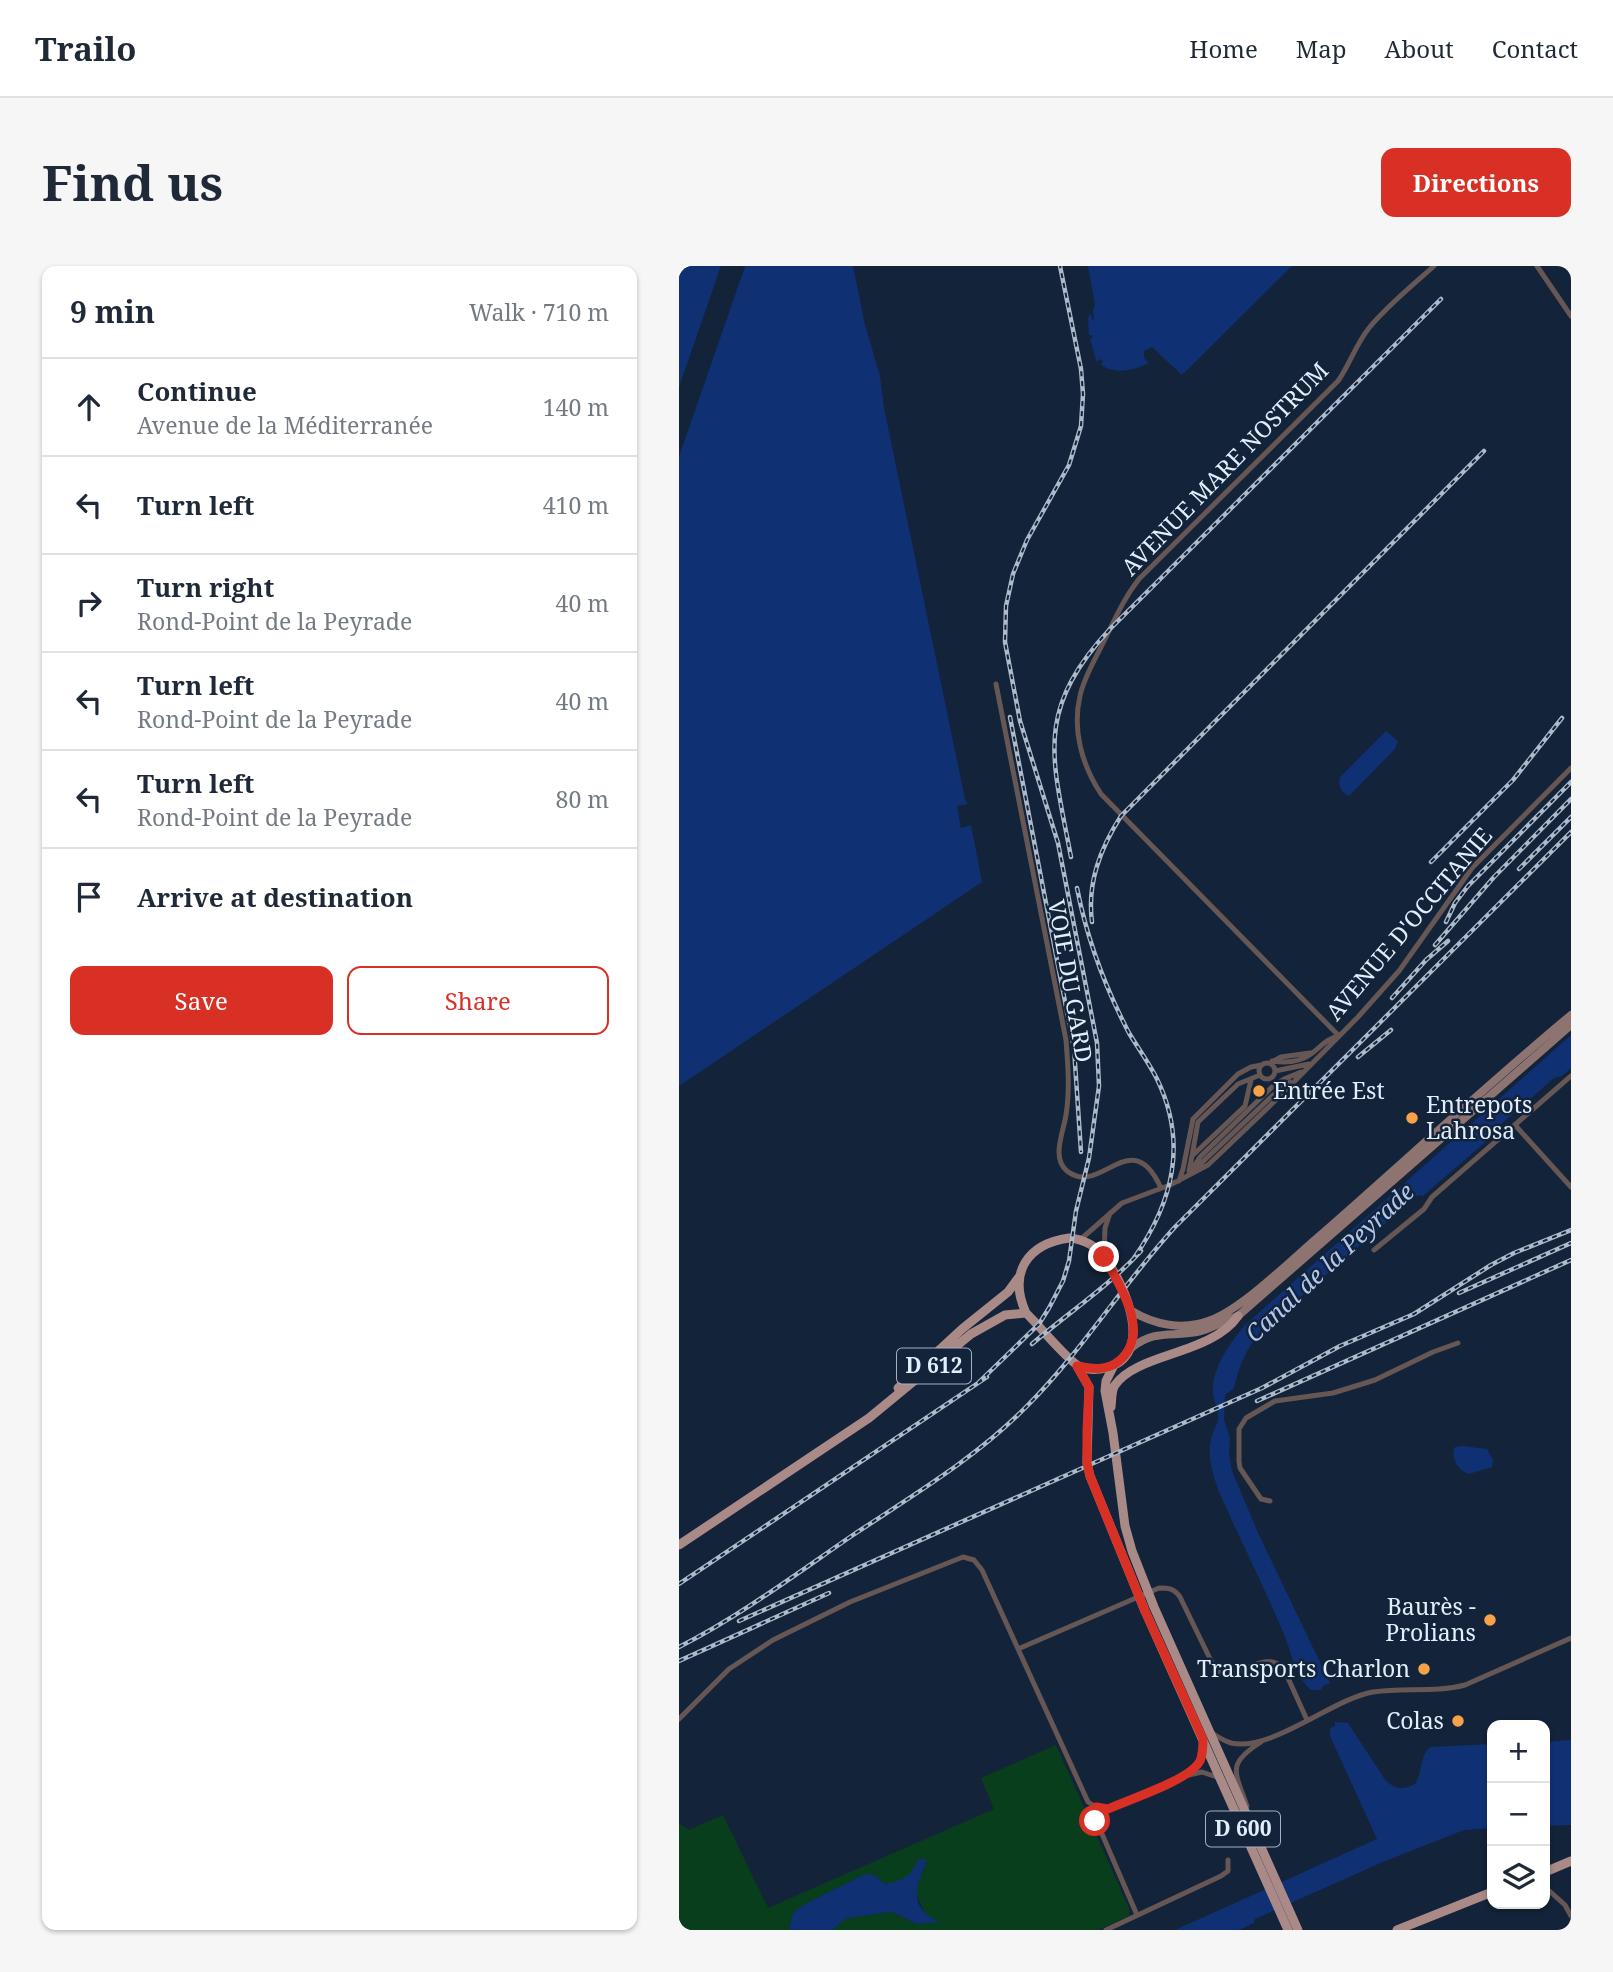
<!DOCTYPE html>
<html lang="en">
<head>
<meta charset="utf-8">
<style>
	body { margin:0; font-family:"Noto Serif",serif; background:#f6f6f7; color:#1f2937 }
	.controls { position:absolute; right:21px; bottom:21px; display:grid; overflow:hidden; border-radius:14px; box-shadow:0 2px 5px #0004 }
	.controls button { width:63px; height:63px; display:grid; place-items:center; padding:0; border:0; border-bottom:2px solid #e0e1e3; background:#fff; color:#1f2937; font:35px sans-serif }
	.stop { position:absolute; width:21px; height:21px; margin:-16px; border:5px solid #d93025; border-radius:50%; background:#fff }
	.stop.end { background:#d93025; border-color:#fff; box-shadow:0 2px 7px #0008 }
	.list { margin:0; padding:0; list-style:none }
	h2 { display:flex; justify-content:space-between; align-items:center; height:91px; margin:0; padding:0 28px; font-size:30px }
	h2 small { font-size:23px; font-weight:400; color:#747a83 }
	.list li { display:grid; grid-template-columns:46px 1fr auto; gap:21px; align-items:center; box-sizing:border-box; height:98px; padding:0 28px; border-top:2px solid #e0e1e3 }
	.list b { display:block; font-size:26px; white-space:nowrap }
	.list p { margin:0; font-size:23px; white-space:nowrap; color:#747a83 }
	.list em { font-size:23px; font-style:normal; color:#747a83 }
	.actions { display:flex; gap:14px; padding:21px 28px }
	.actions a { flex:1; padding:16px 0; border:2px solid #d93025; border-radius:14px; text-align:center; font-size:24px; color:#d93025 }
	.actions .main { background:#d93025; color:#fff }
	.icon { flex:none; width:38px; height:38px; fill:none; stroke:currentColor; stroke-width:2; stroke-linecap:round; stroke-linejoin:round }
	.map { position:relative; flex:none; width:892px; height:1664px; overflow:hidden; border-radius:14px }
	header { display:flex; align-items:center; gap:42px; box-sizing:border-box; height:98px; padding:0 35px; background:#fff; border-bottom:2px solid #e0e1e3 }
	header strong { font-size:33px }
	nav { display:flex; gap:38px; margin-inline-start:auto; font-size:24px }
	.intro { display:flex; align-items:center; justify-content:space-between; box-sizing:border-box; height:168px; padding:0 42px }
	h1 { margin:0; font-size:49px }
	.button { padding:18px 32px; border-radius:14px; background:#d93025; color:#fff; font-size:24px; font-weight:700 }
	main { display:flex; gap:42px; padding:0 42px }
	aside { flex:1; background:#fff; border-radius:14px; box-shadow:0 2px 5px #0004 }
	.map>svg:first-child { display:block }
	.green { fill:#093e1c }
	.water { fill:#0f3174 }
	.pier { fill:#132339 }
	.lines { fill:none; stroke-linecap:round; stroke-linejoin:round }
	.street { stroke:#665755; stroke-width:5 }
	.secondary { stroke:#8d7471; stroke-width:8 }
	.primary { stroke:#aa8a87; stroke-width:9 }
	.rail-casing { stroke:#adbaca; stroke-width:4.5 }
	.rail { stroke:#132339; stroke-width:2; stroke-dasharray:5; stroke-linecap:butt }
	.route { stroke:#d93025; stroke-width:9 }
	.poi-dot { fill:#f7a248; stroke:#132339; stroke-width:2.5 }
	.labels { text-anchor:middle; stroke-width:5; stroke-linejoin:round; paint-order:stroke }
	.shield { fill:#132339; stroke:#a4b1c2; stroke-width:2 }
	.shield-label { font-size:21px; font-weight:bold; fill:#e2eefc }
	.street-label { font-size:23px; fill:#e2eefc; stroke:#132339 }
	.poi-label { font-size:23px; fill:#e2eefc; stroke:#132339; text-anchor:end }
	.water-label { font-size:24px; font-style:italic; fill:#b1c7ee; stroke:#132339 }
</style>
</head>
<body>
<header>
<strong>Trailo</strong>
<nav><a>Home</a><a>Map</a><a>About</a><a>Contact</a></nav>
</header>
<div class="intro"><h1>Find us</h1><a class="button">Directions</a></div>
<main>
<aside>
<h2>9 min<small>Walk · 710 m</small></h2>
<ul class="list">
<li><svg class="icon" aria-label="ahead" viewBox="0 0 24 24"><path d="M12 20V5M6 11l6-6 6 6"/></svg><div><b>Continue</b><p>Avenue de la Méditerranée</p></div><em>140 m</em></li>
<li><svg class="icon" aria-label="left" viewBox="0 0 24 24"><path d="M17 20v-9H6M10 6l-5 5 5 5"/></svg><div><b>Turn left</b></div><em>410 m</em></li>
<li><svg class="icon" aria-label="right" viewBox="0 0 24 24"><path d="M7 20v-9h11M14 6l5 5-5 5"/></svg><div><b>Turn right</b><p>Rond-Point de la Peyrade</p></div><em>40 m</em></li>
<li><svg class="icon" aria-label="left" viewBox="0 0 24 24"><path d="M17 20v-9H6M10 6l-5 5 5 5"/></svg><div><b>Turn left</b><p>Rond-Point de la Peyrade</p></div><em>40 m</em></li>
<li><svg class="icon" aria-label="left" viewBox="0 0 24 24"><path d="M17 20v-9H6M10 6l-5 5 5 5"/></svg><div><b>Turn left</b><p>Rond-Point de la Peyrade</p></div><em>80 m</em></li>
<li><svg class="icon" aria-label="arrive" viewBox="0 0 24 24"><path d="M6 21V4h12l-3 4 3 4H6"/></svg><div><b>Arrive at destination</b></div></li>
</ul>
<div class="actions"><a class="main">Save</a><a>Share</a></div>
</aside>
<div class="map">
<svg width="892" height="1664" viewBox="0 0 892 1664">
	<rect width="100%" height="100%" fill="#132339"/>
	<path class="green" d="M377,1479L450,1642V1650L419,1664H153L168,1652L213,1646L238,1658L259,1655L246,1648L236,1625L248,1595L222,1615L205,1618L196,1609L186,1608L128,1637L114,1647L110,1664H0V1558L10,1564L44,1549L89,1642L315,1543L302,1512Z"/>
	<path class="water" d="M0,0H42L0,121Z
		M66,0H174L186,59L201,110L205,142L286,533L289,538L278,540L282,562L292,559L303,616L0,820V190Z
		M409,0H613L503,109L473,81L465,85V92L470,97C455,104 437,109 422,99L424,95L421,93L418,96L417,94L411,73H413V69H410L409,51L412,48L413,53L415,54L414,43L416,39Z
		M707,465L719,475L716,483L670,530C661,526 659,519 661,511Z
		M892,769V802L883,810L875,812L812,867L811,872L744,930L739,929L581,1066C567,1084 560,1100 555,1122L546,1129L545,1154L551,1172L550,1187L553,1205L580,1269L651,1417L644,1420L642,1424H632C615,1409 613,1386 604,1366C584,1319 561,1273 540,1226C534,1208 528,1192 532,1173C533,1166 538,1161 539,1153C540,1143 535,1137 534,1127C532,1103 551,1077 566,1059Z
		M783,1180L808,1183L814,1194L813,1201L790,1208C779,1205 771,1191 776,1181Z
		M656,1456L669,1457L705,1512C714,1523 724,1525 736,1518C744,1507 740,1488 752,1481L813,1478V1562L785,1564L706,1595L576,1653L575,1657L560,1664H496L698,1573L651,1470V1462L656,1460Z
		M892,1474V1559L866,1560V1476Z
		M240,1593L248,1594C237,1623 228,1639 260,1656L238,1658L213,1646L168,1652L153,1664H110L114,1647L128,1637L186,1608L196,1609L205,1618C224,1615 232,1610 240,1593Z"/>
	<path class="pier" d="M42,0L45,1L3,122L0,124Z
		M62,0H66L0,190V179Z"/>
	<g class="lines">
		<path class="street" d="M858,0L892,50
			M317,418L387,774C389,799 391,824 387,849C385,861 380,874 380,886C380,893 382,900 388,905C422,932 452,856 482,922
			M660,770L422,528C403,499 393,464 401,430C405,411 417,392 425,375C436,353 445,332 460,313L659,115C671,98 677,78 690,62C709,39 733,20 755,0
			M593,795C606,797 621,796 632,788C642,781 648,772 660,770
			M593,796L602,791L631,787
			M580 805a8 8 0 1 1 16 0a8 8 0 1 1-16 0Z
			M596,805L630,798
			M836,859L892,921
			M513,890L519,856L559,818L581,809
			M515,904L592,831L611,816
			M510,905L513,890L566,840L572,814
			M510,908L521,891L593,821L605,813L622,806
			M500,915L504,903L514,853L559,808L572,801L583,799
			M402,973L443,937L491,919L529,899L601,830L679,751L720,705L793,602L892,502
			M695,984L745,943L753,931L892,810
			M425,988L426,962L431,947
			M591,1235L582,1233L561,1202L560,1195V1163L567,1152L596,1135L654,1127L696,1114L754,1086L779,1077
			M339,1383L480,1322C489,1322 495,1322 501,1331L537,1405C560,1417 582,1383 604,1401L628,1454
			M0,1453L50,1403L94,1374L171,1336L284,1291L295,1294L303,1304L409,1536L417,1541L429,1543L505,1510L523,1506L541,1512
			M533,1467C539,1471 545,1475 552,1477C593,1486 653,1433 694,1426C724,1421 756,1427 786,1419L892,1372
			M506,1508L520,1497L524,1480
			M568,1540C556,1506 547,1498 582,1476
			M417,1541V1554L458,1649
			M866,1621L886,1639L892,1650
			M427,1664L542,1610L549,1605V1594"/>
		<path class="secondary" d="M451,1044C475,1059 504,1065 532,1054C566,1041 615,991 645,966C727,894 808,819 892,749
			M452,1082C478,1062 493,1072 522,1065C535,1061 546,1054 559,1050L892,759"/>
		<path class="primary" d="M390,972C404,973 417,980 426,992C446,1019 477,1089 427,1102C419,1104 408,1104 400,1100C389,1095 359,1058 347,1047C329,1007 348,978 390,972Z
			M435,1099L427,1115L426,1125L434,1167L446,1260L453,1285L475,1341L619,1664
			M398,1100L410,1121L408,1197L411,1210L466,1345L609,1664
			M219,1122L283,1063L329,1026L340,1011
			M432,1141C433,1134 432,1125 436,1119C458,1087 532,1089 559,1050
			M0,1279L190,1152L292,1068L326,1049L347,1047
			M866,1606L892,1595
			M718,1664L813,1626"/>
		<defs>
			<path id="rail" d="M331,451L395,782L402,886
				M392,591C373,491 355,445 431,363L762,33
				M752,596L834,514L883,452
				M840,603L892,551
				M398,622C408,673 426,721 450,767C459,782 470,797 478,813C509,877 494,936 455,992
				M413,656C408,617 421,583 442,550L805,185
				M767,656L776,637L789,620L892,516
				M756,679L815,611L892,533
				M713,732L747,694L769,675
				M679,791L712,764
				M780,1027L892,977
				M353,1078C389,1047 430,1020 462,985
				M299,1117L360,1058L370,1042L384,1015L390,995L397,945L410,892L420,820L418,777L379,577L341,455L326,376L327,340L334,308L348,274L390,199L402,160L404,128L402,103L381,0
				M578,1135L892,994
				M0,1318L308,1111
				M60,1355L583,1122L661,1080L735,1048L812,999L835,987L892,964
				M0,1381C61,1350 117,1308 174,1269C234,1229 297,1192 348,1140C403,1085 444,1018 496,961L892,566
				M0,1395L150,1327"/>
		</defs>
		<use href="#rail" class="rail-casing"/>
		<use href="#rail" class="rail"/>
	</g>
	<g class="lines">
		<path class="route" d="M416,1555L417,1541L429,1543C451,1533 511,1514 521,1495C524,1488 524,1480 524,1473L466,1345L411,1210L408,1197V1165L410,1121L398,1100C413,1103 428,1105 440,1095C473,1067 441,1020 425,991"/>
	</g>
	<g class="poi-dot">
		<circle cx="580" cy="825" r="7"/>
		<circle cx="733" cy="852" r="7"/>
		<circle cx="811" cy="1354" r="7"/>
		<circle cx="745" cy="1403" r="7"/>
		<circle cx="779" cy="1455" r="7"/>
	</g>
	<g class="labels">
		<g class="shield">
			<rect x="218" y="1082.5" width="74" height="35" rx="5"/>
			<rect x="527" y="1545.5" width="74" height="35" rx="5"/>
		</g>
		<g class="shield-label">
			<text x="255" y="1107">D 612</text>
			<text x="564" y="1570">D 600</text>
		</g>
		<g class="street-label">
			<text transform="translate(546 203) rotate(-46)" y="8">AVENUE MARE NOSTRUM</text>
			<text transform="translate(730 658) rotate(-50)" y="8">AVENUE D'OCCITANIE</text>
			<text transform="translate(391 715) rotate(80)" y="8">VOIE DU GARD</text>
		</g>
		<g class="poi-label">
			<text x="594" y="833" text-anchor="start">Entrée Est</text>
			<text x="747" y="847" text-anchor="start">Entrepots<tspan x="747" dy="26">Lahrosa</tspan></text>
			<text x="797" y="1349">Baurès -<tspan x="797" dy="26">Prolians</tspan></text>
			<text x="731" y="1411">Transports Charlon</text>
			<text x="765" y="1463">Colas</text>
		</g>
		<g class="water-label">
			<text transform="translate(651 997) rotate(-43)" y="8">Canal de la Peyrade</text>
		</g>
	</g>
</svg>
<div class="controls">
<button>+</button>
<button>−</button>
<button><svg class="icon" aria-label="layers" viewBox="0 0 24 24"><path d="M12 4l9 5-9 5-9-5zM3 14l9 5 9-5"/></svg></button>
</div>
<div class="stop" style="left:416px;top:1555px"></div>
<div class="stop end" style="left:425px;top:991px"></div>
</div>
</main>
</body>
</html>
